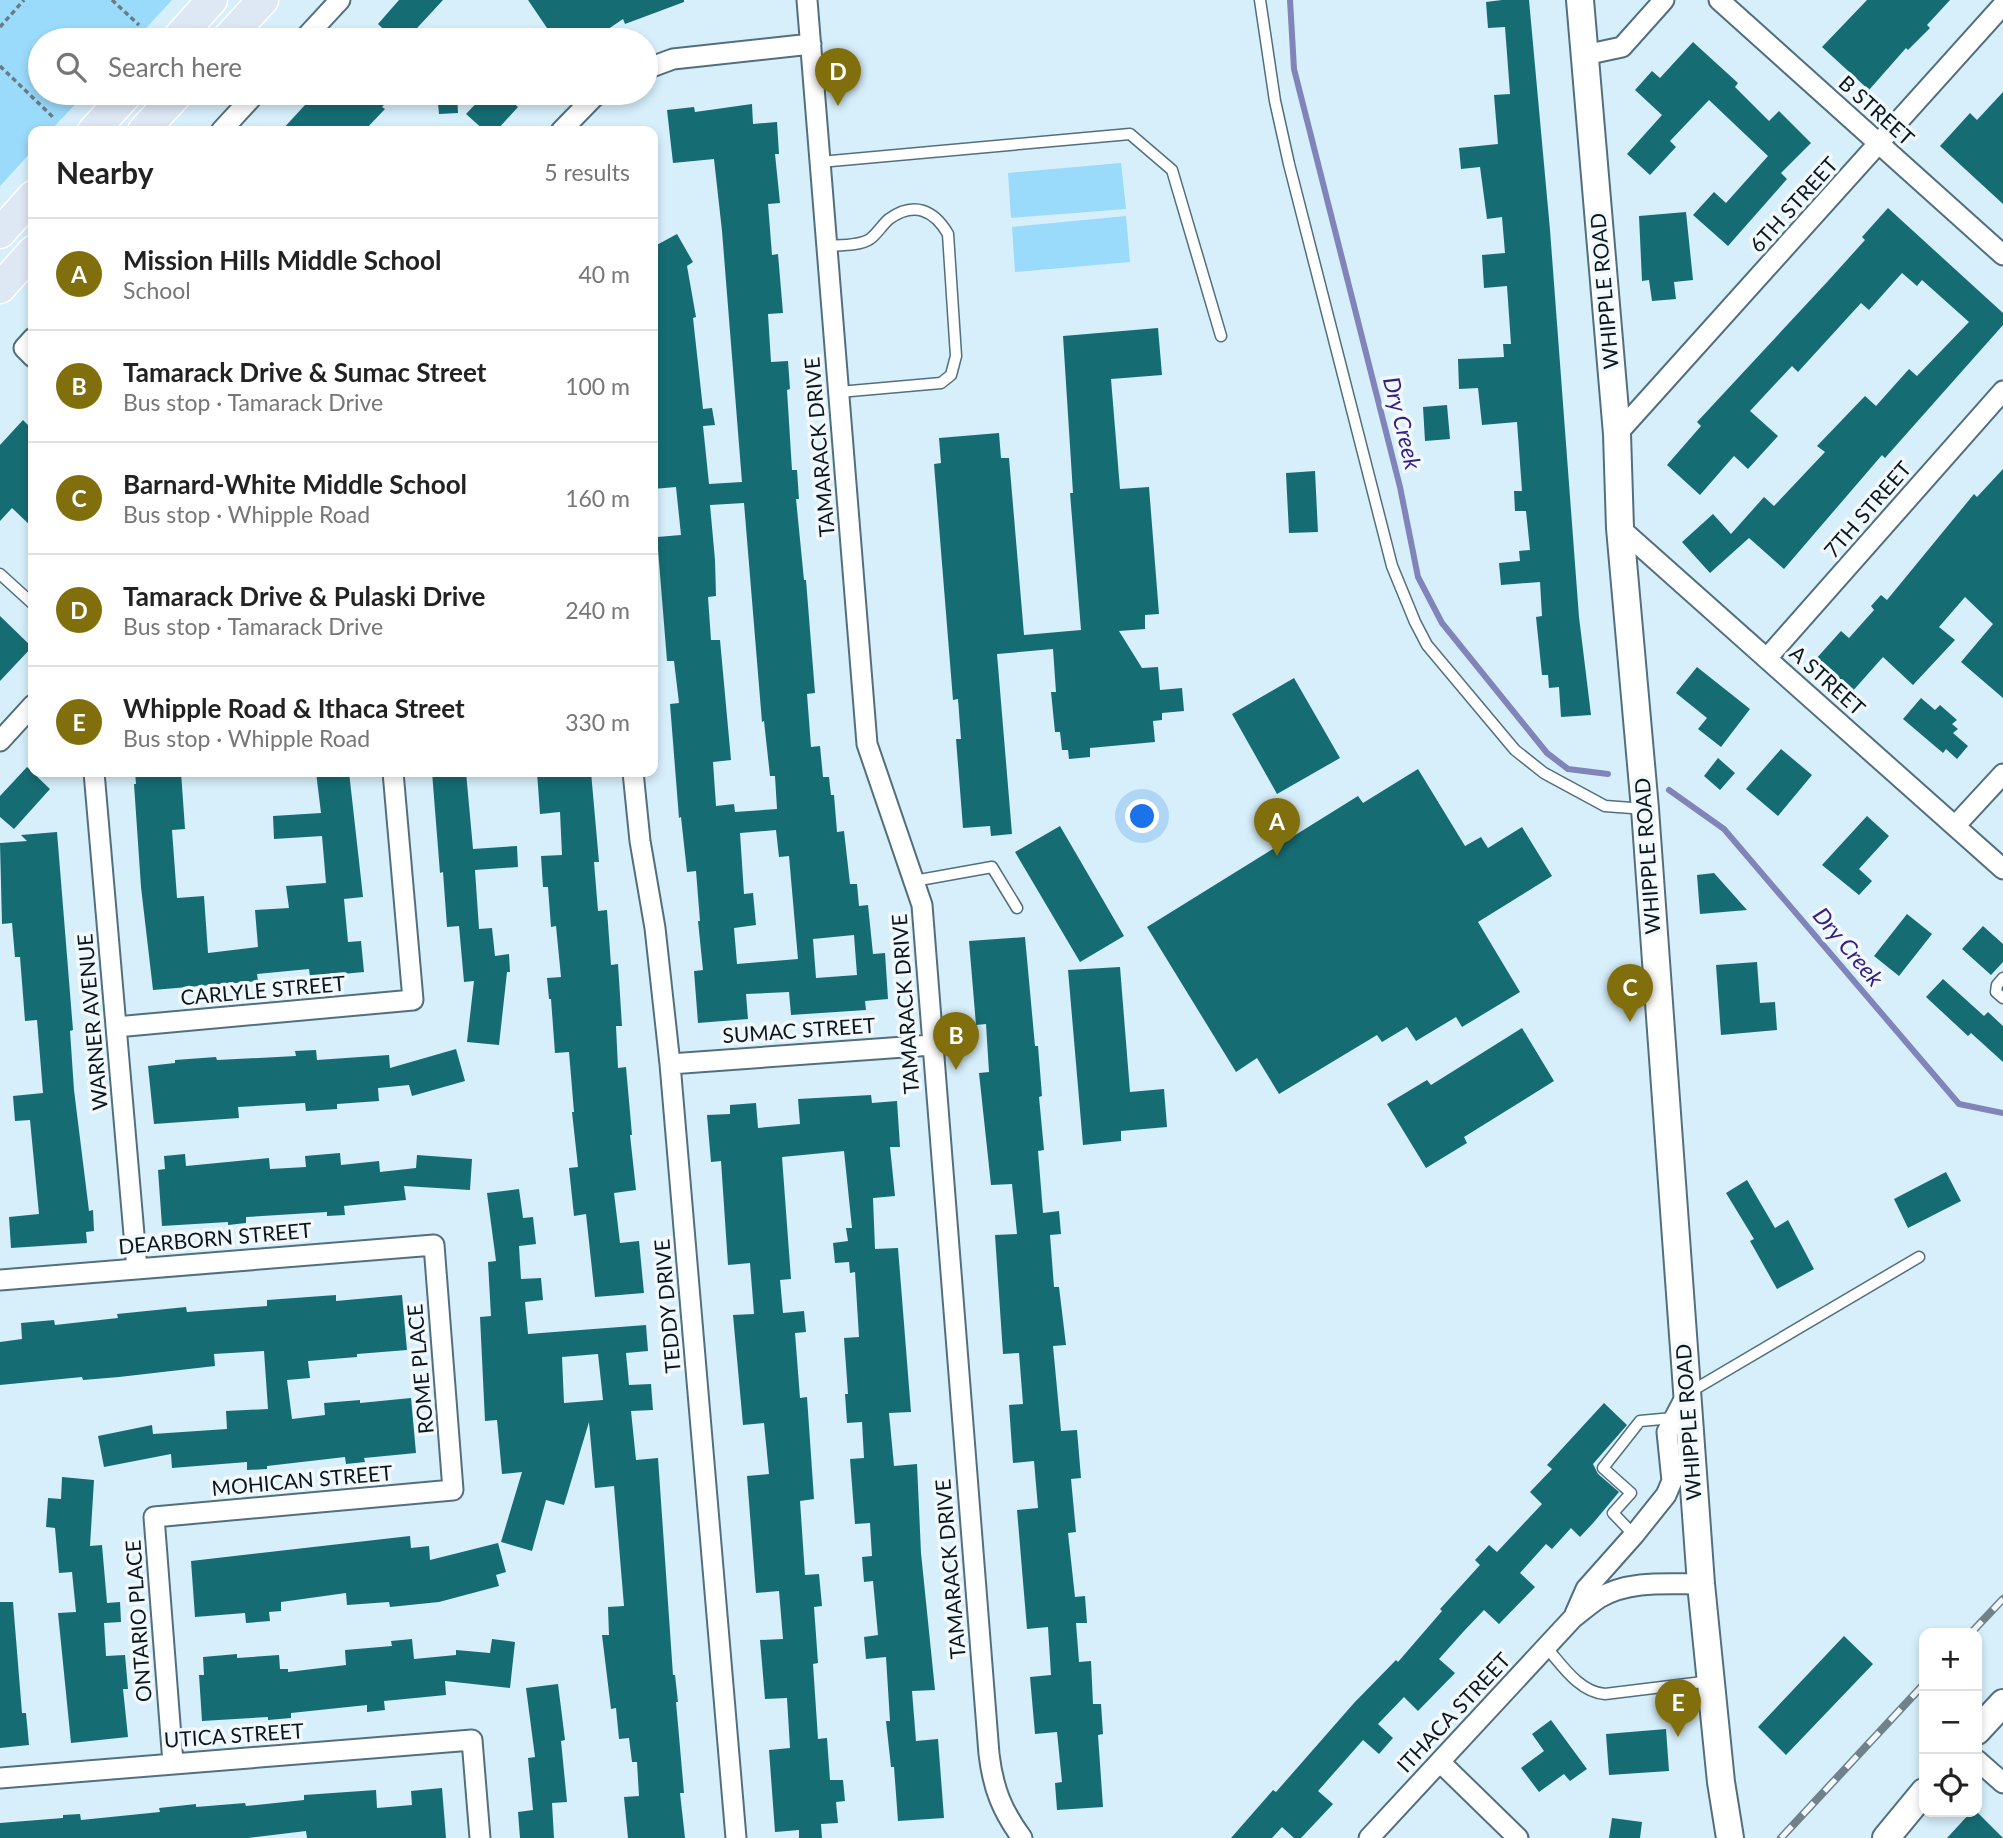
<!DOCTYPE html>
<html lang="en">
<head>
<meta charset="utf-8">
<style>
	body { margin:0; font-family:Lato,sans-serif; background:#f2f2f2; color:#222 }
	.controls { position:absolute; right:21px; bottom:21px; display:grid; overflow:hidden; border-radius:14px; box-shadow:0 4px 10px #0003 }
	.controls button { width:63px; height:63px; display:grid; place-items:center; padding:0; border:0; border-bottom:2px solid #e0e0e0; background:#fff; color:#222; font:35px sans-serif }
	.you { position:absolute; left:1143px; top:817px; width:24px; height:24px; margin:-18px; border:5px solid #fff; border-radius:50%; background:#1a73e8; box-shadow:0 0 0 10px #1a73e833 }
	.badge { display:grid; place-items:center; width:46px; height:46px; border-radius:50%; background:#816f0d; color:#fff; font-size:23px; font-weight:700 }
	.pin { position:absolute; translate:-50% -58px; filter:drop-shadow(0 2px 4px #0008) }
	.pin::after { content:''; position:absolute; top:37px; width:24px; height:21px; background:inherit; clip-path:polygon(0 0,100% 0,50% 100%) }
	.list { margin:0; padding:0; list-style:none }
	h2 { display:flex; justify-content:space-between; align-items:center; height:91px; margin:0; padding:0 28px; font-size:30px }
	h2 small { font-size:23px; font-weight:400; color:#767676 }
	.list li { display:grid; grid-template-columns:46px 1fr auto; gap:21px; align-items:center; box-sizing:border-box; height:112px; padding:0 28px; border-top:2px solid #e0e0e0 }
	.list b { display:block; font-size:26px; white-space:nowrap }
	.list p { margin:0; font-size:23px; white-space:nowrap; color:#767676 }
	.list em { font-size:23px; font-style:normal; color:#767676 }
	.icon { flex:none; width:38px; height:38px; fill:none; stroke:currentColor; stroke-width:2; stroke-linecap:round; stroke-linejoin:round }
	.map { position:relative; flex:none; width:2003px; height:1838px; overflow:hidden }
	.search { position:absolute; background:#fff; box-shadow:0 4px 10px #0003; left:28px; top:28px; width:630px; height:77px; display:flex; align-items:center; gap:18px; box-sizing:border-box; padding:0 24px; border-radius:38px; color:#767676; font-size:26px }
	.panel { position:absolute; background:#fff; box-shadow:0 4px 10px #0003; left:28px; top:126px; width:630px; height:651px; border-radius:14px }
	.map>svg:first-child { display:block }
	.green { fill:#9adafb }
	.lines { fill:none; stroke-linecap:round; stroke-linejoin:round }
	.stream { stroke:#8084b8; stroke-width:6 }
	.building { fill:#166c73; fill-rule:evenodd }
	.lane-casing { stroke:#536f7d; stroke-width:13 }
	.street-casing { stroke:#536f7d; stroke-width:23 }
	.secondary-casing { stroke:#536f7d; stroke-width:30 }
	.primary-casing { stroke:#fff; stroke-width:33 }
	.path { stroke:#6a7b84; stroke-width:3.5; stroke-dasharray:5 3.5; stroke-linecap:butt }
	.lane { stroke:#fff; stroke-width:10 }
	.street { stroke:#fff; stroke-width:19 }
	.secondary { stroke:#fff; stroke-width:26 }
	.primary { stroke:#dee7f4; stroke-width:30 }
	.rail-casing { stroke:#70818a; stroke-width:8 }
	.rail { stroke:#f2f9fc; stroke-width:5; stroke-dasharray:16; stroke-linecap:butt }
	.labels { text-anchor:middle; stroke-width:7; stroke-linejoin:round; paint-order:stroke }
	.street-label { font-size:21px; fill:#0c171d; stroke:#f2f9fc }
	.water-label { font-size:23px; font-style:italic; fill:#341e84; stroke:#f2f9fc }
</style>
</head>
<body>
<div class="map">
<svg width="2003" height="1838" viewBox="0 0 2003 1838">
	<rect width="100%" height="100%" fill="#d6effb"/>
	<path class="green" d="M0,0H172L135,40H40V93H86L50,131H33V150L0,186Z
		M1121,163L1126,209L1011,218L1008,173Z
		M1126,216L1130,262L1015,272L1012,227Z"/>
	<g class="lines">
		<path class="stream" d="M1290,0L1294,69L1400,487L1418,577L1442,623L1547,753L1568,769L1608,774
			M1669,790L1724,829L1959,1104L2003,1113"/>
	</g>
	<path class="building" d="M399,0H443L406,40H395L378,24Z
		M528,0H684V2L625,24L623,19L592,40H535L547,28Z
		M1502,0H1529L1550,230L1579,617L1591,715L1561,717L1559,687L1549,688L1548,675H1542L1536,617L1542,616L1540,582L1501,585L1499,563L1520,561L1519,551L1530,550L1526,511H1515L1514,491H1522L1517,422L1482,425L1478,388L1459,389L1458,359L1504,357L1503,344H1511L1507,286L1484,288L1482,255L1505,253L1502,217L1487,219L1480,167L1461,169L1459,148L1498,144L1494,95L1510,94L1505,27L1488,28L1486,2Z
		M1867,0H1950L1927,25L1930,28L1908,50L1906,48L1869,90L1822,47Z
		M1693,42L1738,83L1735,87L1769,121L1779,111L1811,143L1781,173L1787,179L1728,246L1693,215L1714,192L1726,203L1768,156L1709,100L1670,141L1676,147L1650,175L1627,154L1662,115L1635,90L1652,71L1660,78Z
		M2003,92V204L1940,146L1970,113L1977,120Z
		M316,93H395L382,107L385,109L364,131H281Z
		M437,93H457L458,113L439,114Z
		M486,93H502L518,107L496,131H485L466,114Z
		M752,104L753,124L777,122L779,154H775L780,203L768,204L772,255L778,254L783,313L768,314L771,362L788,361L790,389L787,390L792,470H797L799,499H796L804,580H806L815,693L807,694L811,747L820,746L823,777H829L831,795H834L837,832L844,831L850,884H857L859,906L868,905L873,954L885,953L888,999L865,1001L866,1010L791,1015L789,992L746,994L748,1019L698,1023L694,971L703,970L698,921H700L696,871L687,872L681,817L679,818L670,704L679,703L674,661H667L657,537L681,535L676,487L653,489V247L677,234L693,262L687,266L696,317L693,318L703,409L712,408L715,425L703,426L709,484L742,482L722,231L714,159L673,163L667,110L694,107L695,112ZM744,503L762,722L764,721L770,776H775L777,809L735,812L734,804L716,806L713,762L731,760L720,640H711L708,597L716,596L715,560L710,505ZM776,830L779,857L789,856L798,959L737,964L734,928L756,925L753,893L744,894L740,833ZM854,935L857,975L816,978L813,939Z
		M1888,208L2003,313V325L1885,458L1882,455L1784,569L1749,538L1710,573L1682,542L1713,514L1731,534L1764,497L1774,506L1825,452L1817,446L1865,396L1876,406L1909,369L1917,376L1969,322L1922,280L1917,286L1902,273L1869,310L1861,303L1798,372L1792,366L1750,411L1778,436L1748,469L1734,456L1700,495L1667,465L1701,426L1697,422L1828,281L1865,240L1862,237Z
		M1686,212L1693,280L1674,282L1676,299L1652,301L1649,280L1642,281L1639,216Z
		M1158,328L1162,375L1111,379L1120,489L1149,487L1159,614L1145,615V629L1119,631L1142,668L1158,667L1160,690L1182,688L1184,711L1162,713V720L1153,721L1155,742L1090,748V757L1069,759L1068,750H1062L1060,732H1055L1051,692H1056L1053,649L997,654L1012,834L991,836L990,826L963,828L956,739H961L958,699L953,700L934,464L941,463L939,438L999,433L1001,458H1009L1024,635L1081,630L1070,493H1073L1063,336Z
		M1447,405L1450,439L1425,441L1423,407Z
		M23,420L33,430V528L12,508L0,521V445Z
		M2003,469V698L1961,662L1993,624L1965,597L1939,627L1955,640L1913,685L1883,657L1851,693L1815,660L1841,631L1849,638L1874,610L1871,606L1881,595L1887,600L1974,494L1977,497Z
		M1315,471L1318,532L1289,533L1286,473Z
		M0,616L32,647L0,681Z
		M1697,667L1750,709L1721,747L1698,729L1707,718L1676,693Z
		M1294,678L1340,758L1277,794L1232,714Z
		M1921,698L1935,710L1940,705L1957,720L1952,724L1958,729L1953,733L1968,746L1957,759L1946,749L1943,753L1903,719Z
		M1781,749L1812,775L1778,816L1746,789Z
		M1718,758L1735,773L1720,790L1704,776Z
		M27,767L50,789L14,829L0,817V796Z
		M1418,769L1465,846L1481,837L1488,848L1522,827L1552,876L1478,922L1520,992L1462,1027L1456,1017L1416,1041L1407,1027L1382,1042L1377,1035L1279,1094L1257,1058L1236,1072L1147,927L1358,796L1363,803Z
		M135,772H181L185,829L172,830L177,898L204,896L208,953L258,947L255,910L289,908L286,886L326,883L322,836L274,839L273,816L321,813L316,772H349L363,897L344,899L348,942L361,941L364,972L310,977L309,969L257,974L258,981L153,990L141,887L134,784H136Z
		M432,772H466L473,849L517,846L518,867L475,870L479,929L492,928L495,956L509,954L510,972H507L499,1045L467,1042L474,981L464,982L459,926L447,927L443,872L440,873Z
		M537,772H591L599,862H594L598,911L607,910L611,965L618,964L622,1026H616L618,1068L626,1067L632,1135H630L636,1190L614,1193L620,1243L639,1241L644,1293L595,1297L586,1214L574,1216L569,1168L578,1167L572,1112H574L569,1052L555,1053L551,999H549L547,978L561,977L556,926L551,927L548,887H543L541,856L562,855L560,812L540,814Z
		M1867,816L1889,836L1859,869L1872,881L1859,895L1822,865Z
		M1060,826L1124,936L1080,962L1015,852Z
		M57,832L73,1030L70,1031L74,1090L89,1211L93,1210L94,1231L86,1232L87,1243L11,1248L9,1217L39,1214L30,1120L15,1121L13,1096L43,1093L37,1020L25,1021L20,957H15L12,923L2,924L0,843L27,841L21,835Z
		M1714,873L1747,910L1700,914L1697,875Z
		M1907,914L1932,934L1899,976L1874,956Z
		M1983,926L2003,944V962L1991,975L1962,949Z
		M1025,937L1035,1046H1038L1042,1096L1039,1097L1044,1150L1038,1151L1043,1213L1059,1211L1061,1234L1050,1235L1054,1287H1059L1066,1345L1053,1346L1061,1431L1077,1430L1081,1478L1071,1479L1076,1532L1068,1533L1075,1597L1085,1596L1087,1623H1076L1079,1662L1091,1661L1093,1704H1101L1103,1734L1098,1735L1103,1807L1057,1810L1055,1783L1062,1782L1057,1732L1035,1734L1030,1677L1051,1675L1048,1627L1027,1629L1017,1510L1038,1508L1034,1461L1013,1463L1009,1405L1023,1404L1019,1353L1003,1354L999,1295L995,1235L1017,1234L1012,1184L991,1185L979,1073L989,1072L986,1024L976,1025L969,941Z
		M1757,962L1760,1003L1775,1002L1777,1030L1721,1035L1716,965Z
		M1120,967L1130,1092L1164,1089L1167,1127L1121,1131V1141L1083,1145L1068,970Z
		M1943,979L1984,1016L1988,1012L2003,1026V1062L1971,1033L1968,1036L1926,997Z
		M1522,1028L1554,1081L1464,1137L1467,1143L1426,1168L1387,1104L1427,1080L1431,1085Z
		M456,1049L465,1081L412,1096L409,1085L378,1088L379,1101L337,1104V1109L306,1111L305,1103L238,1107L239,1118L154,1124L148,1066L175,1063V1060L216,1057L217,1060L296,1056L295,1051L316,1050L317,1060L389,1055L390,1068Z
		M871,1095L872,1103L897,1101L900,1147H890L895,1196L873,1198L875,1249L898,1248L911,1412L889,1413L894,1466L917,1464L921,1553L935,1690L912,1691L916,1741L938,1739L944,1818L898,1821L894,1767H891L886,1721H890L886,1657L866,1659L864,1637L878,1635L873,1581L864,1582L862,1557L872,1556L870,1523L855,1524L850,1459L864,1458L862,1422L847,1423L845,1394H848L844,1338L859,1337L855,1272L850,1273L849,1262L835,1263L833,1243L848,1241L846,1228H852L844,1151L782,1157L791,1279L780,1280L783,1313L804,1311L806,1332L795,1333L800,1398L807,1397L814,1499L800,1501L805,1575L819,1574L822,1606L814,1607L818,1663L813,1664L818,1739L827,1738L830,1780H843L845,1801L836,1802L838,1823L821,1824L822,1838H799V1830L775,1832L769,1750L790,1748L787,1698L765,1699L760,1640L783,1639L779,1591L756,1593L747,1476L769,1474L764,1423L743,1425L733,1315L754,1314L750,1263L728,1265L721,1161L711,1162L707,1115L730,1114V1105L756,1103L758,1128L800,1124L798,1099Z
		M340,1153L341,1165L379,1161L380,1172L416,1168L417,1155L472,1159L470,1190L404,1186L406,1200L344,1206L345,1215L327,1216V1212L246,1217V1223L228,1225V1222L162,1226L158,1170L165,1169L164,1156L185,1154L186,1166L269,1158L270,1169L306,1167L305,1156Z
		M1946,1172L1961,1201L1908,1228L1894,1199Z
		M1747,1180L1775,1228L1788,1220L1814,1269L1777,1289L1750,1241L1754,1239L1726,1193Z
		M519,1189L523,1218L533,1217L536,1244L519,1246L521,1279L541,1278L543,1300L525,1302L528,1334L646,1325L648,1351L626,1353L629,1385L651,1384L653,1410L631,1411L636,1460L658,1458L673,1675H675L678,1702H676L684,1793H680L685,1838H628L624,1797L639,1796L637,1762H632L629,1738L619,1739L616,1708L611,1709L602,1635H609L608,1607L624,1606L614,1486L595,1488L589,1422L564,1505L546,1500L532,1551L501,1542L522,1472L502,1474L497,1420L485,1421L480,1317L491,1316L488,1262L496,1261L487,1193ZM598,1354L603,1400L564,1403L562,1357Z
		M336,1295V1301L402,1295L407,1350L357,1354V1357L308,1361L310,1378L287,1380L292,1419L325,1415L324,1403L360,1400V1403L411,1398L416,1453L364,1458L365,1462L346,1464L345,1457L267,1466V1469L247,1470V1462L172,1468L171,1454L104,1467L98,1436L152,1425L153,1434L227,1429L226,1411L268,1409L264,1351L214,1354L215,1366L119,1377L83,1380L82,1377L0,1385V1342L22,1339L21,1323L54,1320L55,1325L118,1318L117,1314L186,1307L187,1312L267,1306V1300Z
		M1604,1403L1627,1425L1593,1464L1598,1474L1619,1492L1594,1522L1580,1537L1571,1528L1552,1549L1546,1544L1520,1573L1535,1587L1499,1624L1484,1610L1464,1631L1439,1659L1455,1673L1418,1711L1404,1697L1378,1724L1393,1738L1379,1754L1363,1740L1318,1791L1333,1804L1301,1838H1294L1282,1827L1272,1838H1231L1273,1790L1276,1792L1354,1703L1396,1660L1398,1662L1442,1611L1440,1609L1480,1565L1475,1560L1489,1545L1497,1552L1542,1504L1530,1492L1552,1469L1547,1465Z
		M62,1477L94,1480L90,1546L102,1545L107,1603L120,1602L121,1622L104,1623L106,1656L125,1655L128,1689H123L128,1737L71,1743L58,1613L76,1612L72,1572L59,1573L55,1528L46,1527L48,1498L61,1499Z
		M410,1536L411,1548L429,1546L430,1560L498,1543L506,1572L496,1575L499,1586L439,1602L390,1607L389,1602L347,1605L346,1593L281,1602V1611L269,1612L270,1621L246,1623L245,1613L195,1617L191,1561Z
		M0,1602H13L22,1713H26L29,1745L0,1748Z
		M1844,1636L1873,1664L1786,1755L1758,1727Z
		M412,1639L414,1659L456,1655V1650L490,1653L492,1639L515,1642L510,1688L445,1681L446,1695L384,1701L385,1710L367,1712V1705L291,1713V1718L268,1720V1717L202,1721L199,1675H204L203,1657L237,1654V1658L279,1655L280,1669H288V1672L346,1665L345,1650L392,1646L391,1641Z
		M558,1684L565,1740L561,1741L567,1802L552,1803L554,1838H520L518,1812L533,1810L528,1758L535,1757L526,1688Z
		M1551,1720L1587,1769L1570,1781L1564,1774L1539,1792L1521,1768L1544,1751L1532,1734Z
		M1666,1729L1669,1771L1609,1775L1606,1734Z
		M442,1788L446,1838H307L306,1831L248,1838H0V1823L63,1818V1815L80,1814L81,1820L160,1812L159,1808L196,1804V1807L245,1803L246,1806L304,1800V1795L376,1790L377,1808L412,1805L411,1791Z
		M1971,1812H1977L2003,1838H1947Z
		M1612,1818L1642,1822L1640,1838H1609Z"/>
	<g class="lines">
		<defs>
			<path id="lane" d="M1260,0L1275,101L1289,164L1392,566L1415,622L1427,645L1515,750L1544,773L1605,806L1645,809
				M820,162L1130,134L1172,170L1221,336
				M827,246C839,245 860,246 870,239C877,234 882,225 889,219C914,201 934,210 948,234L956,356L951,375L941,383L839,392
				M0,574L33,604
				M914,881L992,867L1017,908
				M2003,978L1997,985L1996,992L2003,998
				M1690,1392L1919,1257
				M1634,1535L1613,1513L1631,1493L1603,1468L1640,1421L1673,1418
				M1546,1647C1562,1665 1579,1692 1605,1694L1711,1681"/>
			<path id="street" d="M807,0L867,744L922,905L989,1754C993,1788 1002,1811 1022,1838
				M1719,0L2003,255
				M303,40L340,0
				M1585,55L1622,47L1664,0
				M646,69L673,59L811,44
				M221,131L256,93
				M561,131L595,96L602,93
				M33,338L24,348L33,357
				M1617,434L2003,5
				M1620,528L2003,869
				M1767,658L2003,391
				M0,741L33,705
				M94,772L137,1269
				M633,772L640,841L655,928L670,1064L736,1838
				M1955,826L2003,774
				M116,1027L413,1000L393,772
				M670,1064L932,1045
				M0,1280L434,1245L453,1490L154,1517L173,1763
				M1575,1614L1586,1589L1634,1535L1666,1495L1672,1481L1667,1432L1687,1394
				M1977,1760L2003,1783
				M1440,1762L1518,1838
				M0,1778L472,1740L480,1838
				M1369,1838L1573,1618C1581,1612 1590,1604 1599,1598C1629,1580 1667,1584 1701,1584"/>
			<path id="secondary" d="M1580,0L1617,434L1620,528L1645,809L1701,1584L1721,1782L1730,1838
				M1977,1731L2003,1703
				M1886,1838L1924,1792"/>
			<path id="primary" d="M176,40L212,0
				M226,40L263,0
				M93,131L128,93
				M143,131L178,93
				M0,233L33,196
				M0,288L33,251"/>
		</defs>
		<use href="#lane" class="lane-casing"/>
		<use href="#street" class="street-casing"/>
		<use href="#secondary" class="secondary-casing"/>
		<use href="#primary" class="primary-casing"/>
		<path class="path" d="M112,0L139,25
			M0,27L24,0
			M0,66L55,119"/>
		<use href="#lane" class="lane"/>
		<use href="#street" class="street"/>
		<use href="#secondary" class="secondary"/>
		<use href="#primary" class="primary"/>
		<defs>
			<path id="rail" d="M1971,1633L2003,1599
				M1781,1838L1924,1684"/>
		</defs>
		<use href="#rail" class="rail-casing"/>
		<use href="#rail" class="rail"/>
	</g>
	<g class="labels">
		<g class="street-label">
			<text transform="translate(1876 111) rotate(42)" y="7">B STREET</text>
			<text transform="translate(1794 205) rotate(-48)" y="7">6TH STREET</text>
			<text transform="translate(1605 291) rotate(-95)" y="7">WHIPPLE ROAD</text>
			<text transform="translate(820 447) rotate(-95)" y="7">TAMARACK DRIVE</text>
			<text transform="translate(1868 510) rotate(-49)" y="7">7TH STREET</text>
			<text transform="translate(1827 681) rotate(42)" y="7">A STREET</text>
			<text transform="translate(1648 856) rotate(-94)" y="7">WHIPPLE ROAD</text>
			<text transform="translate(263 991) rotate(-5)" y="7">CARLYLE STREET</text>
			<text transform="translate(906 1004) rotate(-94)" y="7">TAMARACK DRIVE</text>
			<text transform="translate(93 1022) rotate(-95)" y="7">WARNER AVENUE</text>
			<text transform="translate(799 1031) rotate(-4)" y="7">SUMAC STREET</text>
			<text transform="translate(215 1239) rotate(-5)" y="7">DEARBORN STREET</text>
			<text transform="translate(668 1306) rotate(-95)" y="7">TEDDY DRIVE</text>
			<text transform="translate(421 1369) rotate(-95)" y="7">ROME PLACE</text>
			<text transform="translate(1689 1422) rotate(-94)" y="7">WHIPPLE ROAD</text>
			<text transform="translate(302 1481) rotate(-5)" y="7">MOHICAN STREET</text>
			<text transform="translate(951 1569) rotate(-95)" y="7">TAMARACK DRIVE</text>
			<text transform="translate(139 1621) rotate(-94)" y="7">ONTARIO PLACE</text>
			<text transform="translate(1454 1713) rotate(-47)" y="7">ITHACA STREET</text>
			<text transform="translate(234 1736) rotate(-4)" y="7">UTICA STREET</text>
		</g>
		<g class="water-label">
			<text transform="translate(1402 423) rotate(76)" y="8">Dry Creek</text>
			<text transform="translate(1848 947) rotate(50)" y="8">Dry Creek</text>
		</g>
	</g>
</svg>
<div class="controls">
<button>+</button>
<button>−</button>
<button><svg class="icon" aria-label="locate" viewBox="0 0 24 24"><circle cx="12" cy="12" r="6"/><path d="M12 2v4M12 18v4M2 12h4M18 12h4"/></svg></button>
</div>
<div class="you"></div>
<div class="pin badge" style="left:1277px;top:856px">A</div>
<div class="pin badge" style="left:956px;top:1070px">B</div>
<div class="pin badge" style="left:1630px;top:1022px">C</div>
<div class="pin badge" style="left:838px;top:106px">D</div>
<div class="pin badge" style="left:1678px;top:1737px">E</div>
<div class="search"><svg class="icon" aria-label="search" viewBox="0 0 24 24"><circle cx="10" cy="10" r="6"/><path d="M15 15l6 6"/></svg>Search here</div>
<section class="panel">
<h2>Nearby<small>5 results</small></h2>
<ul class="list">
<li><span class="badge">A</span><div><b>Mission Hills Middle School</b><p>School</p></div><em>40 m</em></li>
<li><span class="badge">B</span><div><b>Tamarack Drive &amp; Sumac Street</b><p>Bus stop · Tamarack Drive</p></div><em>100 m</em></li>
<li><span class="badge">C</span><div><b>Barnard-White Middle School</b><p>Bus stop · Whipple Road</p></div><em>160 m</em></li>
<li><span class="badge">D</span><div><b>Tamarack Drive &amp; Pulaski Drive</b><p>Bus stop · Tamarack Drive</p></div><em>240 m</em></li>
<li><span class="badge">E</span><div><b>Whipple Road &amp; Ithaca Street</b><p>Bus stop · Whipple Road</p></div><em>330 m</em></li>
</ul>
</section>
</div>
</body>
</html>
